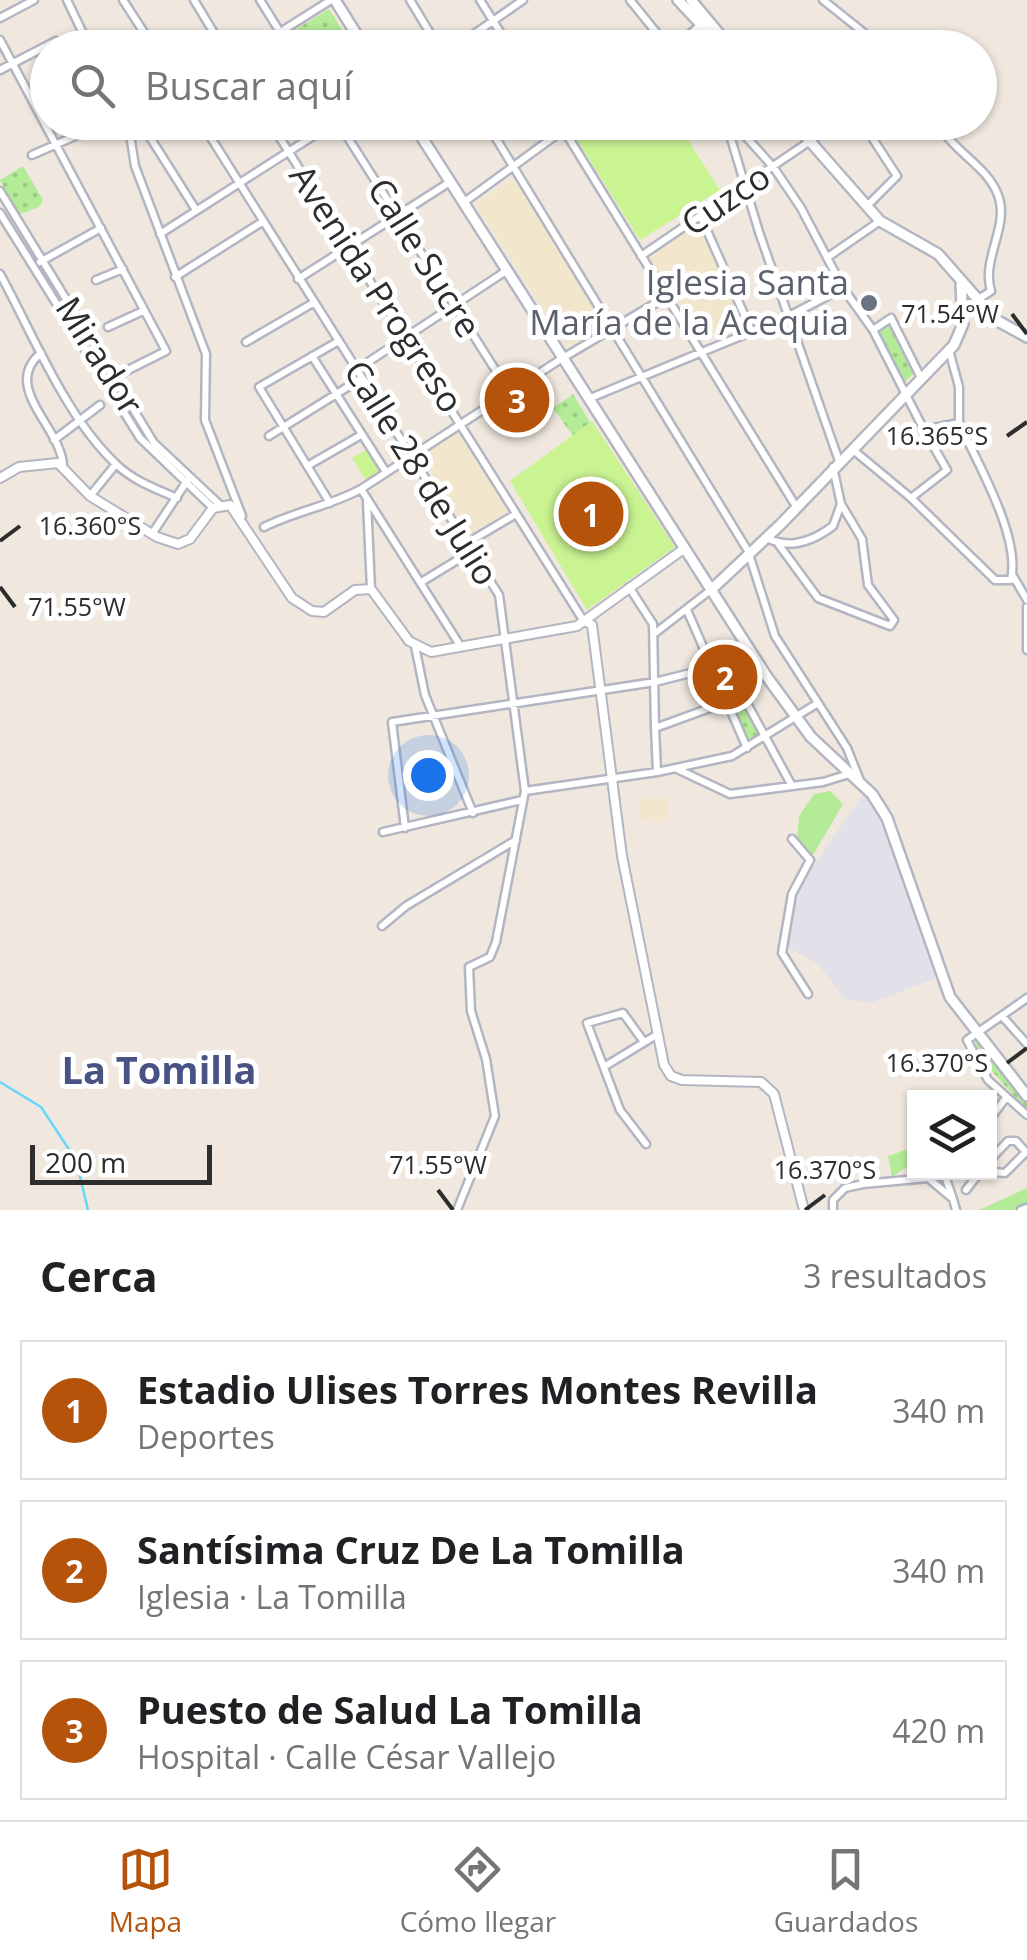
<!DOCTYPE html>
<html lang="es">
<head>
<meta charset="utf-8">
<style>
	body { margin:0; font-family:"Open Sans",sans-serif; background:#f2f2f2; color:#202124 }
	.controls { position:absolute; right:30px; bottom:30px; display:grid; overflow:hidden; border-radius:0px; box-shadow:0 2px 8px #0004 }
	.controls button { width:90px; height:90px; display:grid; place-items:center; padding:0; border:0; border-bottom:2px solid #e0e0e0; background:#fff; color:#202124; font:50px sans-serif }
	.scale { position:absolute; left:30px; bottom:25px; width:182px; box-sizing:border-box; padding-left:10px; border:5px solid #2d2d2d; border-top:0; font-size:28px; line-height:35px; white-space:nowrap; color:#2d2d2d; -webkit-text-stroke:8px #fff; paint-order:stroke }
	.you { position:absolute; left:428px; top:775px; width:35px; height:35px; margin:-25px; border:8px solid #fff; border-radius:50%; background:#1a73e8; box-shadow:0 0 0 15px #1a73e833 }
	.badge { display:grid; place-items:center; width:65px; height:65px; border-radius:50%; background:#b45309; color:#fff; font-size:32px; font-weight:700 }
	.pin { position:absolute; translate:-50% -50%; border:5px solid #fff; box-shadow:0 2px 10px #0006 }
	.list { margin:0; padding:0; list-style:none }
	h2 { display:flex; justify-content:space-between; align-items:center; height:130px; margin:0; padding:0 40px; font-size:42px }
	h2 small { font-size:32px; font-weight:400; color:#757577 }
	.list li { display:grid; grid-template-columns:65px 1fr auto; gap:30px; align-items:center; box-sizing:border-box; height:140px; margin:0 20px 20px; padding:0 20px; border:2px solid #e0e0e0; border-radius:0px }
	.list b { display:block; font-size:38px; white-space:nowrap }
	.list p { margin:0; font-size:32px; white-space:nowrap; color:#757577 }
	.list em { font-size:32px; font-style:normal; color:#757577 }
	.icon { flex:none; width:55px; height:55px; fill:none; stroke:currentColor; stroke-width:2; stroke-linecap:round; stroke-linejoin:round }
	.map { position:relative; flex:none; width:1027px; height:1210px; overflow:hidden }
	.search { position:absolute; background:#fff; box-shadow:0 2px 8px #0004; left:30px; right:30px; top:30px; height:110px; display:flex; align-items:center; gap:25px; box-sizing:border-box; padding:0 35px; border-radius:55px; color:#757577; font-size:38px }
	.sheet { height:610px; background:#fff }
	nav { display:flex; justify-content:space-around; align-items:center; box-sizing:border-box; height:140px; border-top:2px solid #e0e0e0; background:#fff; font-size:28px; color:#757577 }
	nav a { display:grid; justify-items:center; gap:5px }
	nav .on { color:#b45309 }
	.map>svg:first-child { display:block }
	.industrial { fill:#e2e0e8 }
	.education { fill:#f2e6cd }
	.grass { fill:#b4eb97 }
	.park { fill:url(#park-dots) }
	.pitch { fill:#caf392 }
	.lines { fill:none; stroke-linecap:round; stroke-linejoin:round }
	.stream { stroke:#69d5fb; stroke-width:2.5 }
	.minor-casing { stroke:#b3b6c2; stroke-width:11 }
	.tertiary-casing { stroke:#b3b6c2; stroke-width:12 }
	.secondary-casing { stroke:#b3b6c2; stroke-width:14 }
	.minor { stroke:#fff; stroke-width:6 }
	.tertiary { stroke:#fff; stroke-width:8 }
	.secondary { stroke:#fff; stroke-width:9 }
	.ticks { fill:none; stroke:#2d2d2d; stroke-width:4 }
	.worship-dot { fill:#6b7280; stroke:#fff; stroke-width:4 }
	.labels { text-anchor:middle; stroke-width:10; stroke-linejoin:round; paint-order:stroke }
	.street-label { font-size:35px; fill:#2d2d2d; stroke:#fff }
	.worship-label { font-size:35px; fill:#5b616d; stroke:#fff; text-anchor:end }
	.neighbourhood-label { font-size:38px; font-weight:bold; fill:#485384; stroke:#fff }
	.ticks-label { font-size:25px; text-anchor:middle; fill:#2d2d2d; stroke:#fff; stroke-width:10; stroke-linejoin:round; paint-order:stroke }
</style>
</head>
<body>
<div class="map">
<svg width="1027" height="1210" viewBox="0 0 1027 1210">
	<defs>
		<pattern id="park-dots" width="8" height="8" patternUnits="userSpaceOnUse" patternTransform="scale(2.5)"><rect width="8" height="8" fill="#b4eb97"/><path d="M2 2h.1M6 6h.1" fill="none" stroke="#9bca82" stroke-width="1.8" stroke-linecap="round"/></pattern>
	</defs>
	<rect width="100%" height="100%" fill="#f0e8df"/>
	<path class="industrial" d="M864,793L879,813L936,978L871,1003L845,999L818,964L786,946L794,895Z"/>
	<path class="education" d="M513,178L607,326L568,347L475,204Z
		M698,223L744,321L702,340L649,256Z
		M460,431L509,511L469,534L422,458V454Z
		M664,797L669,806L666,822L639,820V800Z"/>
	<path class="grass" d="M830,791L843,804L813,855L797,838L799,816L814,794Z
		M914,1147V1162L892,1177L888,1156Z
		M1027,1188V1210H979Z"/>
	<path class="park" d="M329,9L353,47H296L287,35Z
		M23,166L43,200L39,207L18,215L0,180Z
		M889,322L915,372L904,383L877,330Z
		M573,394L591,424L573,436L553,408Z
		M745,706L762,737L746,743L731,714Z
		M973,1035L1027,1101V1110L981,1059Z"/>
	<path class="pitch" d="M580,123H677L720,190L640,240L570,129Z
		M592,421L675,547L587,610L510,481Z
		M367,449L381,471L366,480L352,458Z"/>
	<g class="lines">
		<path class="stream" d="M0,1082L41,1107L76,1160L88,1210"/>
		<defs>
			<path id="minor" d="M67,0L90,48
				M123,0L154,48
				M194,0L223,48
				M260,0L290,48
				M410,0L439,48
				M480,0L510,48
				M630,0L669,48
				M823,0L883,48
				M0,18L34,0
				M0,40L166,351L114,377
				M255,48L331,0
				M454,48L523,0
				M673,48L703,23
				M0,70L56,41
				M128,122L135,166L206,354L205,420L242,516
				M201,122L499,595L525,791L496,942L490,957L469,967L471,1011L486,1059L495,1116L457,1210
				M270,122L583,620
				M338,122L510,393
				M486,122L748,551L775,636L847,748L861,783
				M559,122L797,508
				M726,122L759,232L839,461
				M733,122L774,168L801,208L843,288L873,330L924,430L959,423C977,462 1021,537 1011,580H995L911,498L852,449
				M862,122L897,176L867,206
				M938,122C952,152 986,164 998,195C1010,226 981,259 991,291L977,300
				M141,123L196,210
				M32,155L107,122
				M0,191L154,443L219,504
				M463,203L574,122
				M0,213L140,438L213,508
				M701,217L751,330
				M160,234L335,122
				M641,256L838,122
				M828,257L880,221
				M40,262L101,228
				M0,274C33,334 65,416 116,464C132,480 156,489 177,498
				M175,277L262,222
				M298,279L450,182
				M96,280L123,269
				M108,327L143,311
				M873,330L891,318L920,376
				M246,342L313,303
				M949,350L959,387V423
				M41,353C0,387 62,428 63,466
				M312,356L386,472
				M356,370L506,271
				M588,399L787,317L843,288
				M269,436L362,378
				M54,440L100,405
				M309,465L361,435
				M361,489L461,647
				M90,496L116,464
				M911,498L947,470L924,430
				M367,501L371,589
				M330,503L259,387L337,342
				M264,527C296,511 330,506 361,489L561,359L666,297
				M152,534L187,481
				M767,538C790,550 813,541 833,526L841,504L833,467
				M467,543L516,514
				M779,545L818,598L890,626L894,620L868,585L862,539L841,504
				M1013,576L1027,600
				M423,581L472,551
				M629,587L653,624L655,728
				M1027,607V650
				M687,610L747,748
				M654,634L712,589
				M415,646L425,695L473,813
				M675,768L730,794L823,782L849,774
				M657,771L655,728L743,696L792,786
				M525,791L657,772L732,756L818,703
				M405,828L392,722L655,682L710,668
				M383,832L522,800
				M792,839L810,860L792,894L782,953L808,994
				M382,926L406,906L516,840
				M1027,998L967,1040L988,1080L1027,1115
				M1002,1016L1027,1044
				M644,1042L623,1013L587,1023L620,1110L646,1144
				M607,1065L658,1034
				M990,1119L1005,1099
				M990,1160L1008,1141H1016L1026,1152L1005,1173L994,1172L990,1164
				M929,1178L945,1176L952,1196
				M966,1190L980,1172
				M833,1210V1200L845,1188L863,1184L928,1178L953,1199L956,1210
				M1021,1210L1027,1208"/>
			<path id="tertiary" d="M0,478L19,467L58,463L90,496L157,537L178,544L190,539L213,508L230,505L292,598L312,611L324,612L355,590L371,589L409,641L431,652L577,626L685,548
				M583,620L592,625L622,856L664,1065L671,1076L682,1080L761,1082L774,1094L804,1210"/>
			<path id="secondary" d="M335,0L365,48
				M678,0L723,48
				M691,0L731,48
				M412,122L767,677L811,737L872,794L887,818L950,997L1027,1096
				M793,122L880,221L938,254L996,320L1027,337
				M712,589L780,525L954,345L963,324L961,285"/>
		</defs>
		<use href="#minor" class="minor-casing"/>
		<use href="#tertiary" class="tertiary-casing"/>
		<use href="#secondary" class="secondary-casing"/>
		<use href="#minor" class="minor"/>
		<use href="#tertiary" class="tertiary"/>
		<use href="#secondary" class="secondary"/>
	</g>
	<path class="ticks" d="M1012,314L1027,334M1007,436L1027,422M0,541L20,526M0,587L15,607M1007,1063L1027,1048M438,1190L453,1210M805,1210L825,1195"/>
	<circle class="worship-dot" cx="869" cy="303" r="10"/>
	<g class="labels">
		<g class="street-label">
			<text transform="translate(726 200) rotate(-34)" y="12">Cuzco</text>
			<text transform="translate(424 258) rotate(58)" y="12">Calle Sucre</text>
			<text transform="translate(376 289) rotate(57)" y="12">Avenida Progreso</text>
			<text transform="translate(99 356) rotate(58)" y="12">Mirador</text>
			<text transform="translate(421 473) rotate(58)" y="12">Calle 28 de Julio</text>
		</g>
		<g class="worship-label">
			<text x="849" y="295">Iglesia Santa<tspan x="849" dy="40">María de la Acequia</tspan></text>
		</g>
		<g class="neighbourhood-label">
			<text x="159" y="1084">La Tomilla</text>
		</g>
	</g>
	<g class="ticks-label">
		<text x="950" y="323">71.54°W</text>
		<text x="937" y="445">16.365°S</text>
		<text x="90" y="535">16.360°S</text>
		<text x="77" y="616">71.55°W</text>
		<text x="937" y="1072">16.370°S</text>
		<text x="438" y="1174">71.55°W</text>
		<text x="825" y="1179">16.370°S</text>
	</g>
</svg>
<div class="controls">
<button><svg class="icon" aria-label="layers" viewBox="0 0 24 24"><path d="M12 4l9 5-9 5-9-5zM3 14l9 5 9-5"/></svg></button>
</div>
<div class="scale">200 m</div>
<div class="you"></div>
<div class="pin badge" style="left:591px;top:514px">1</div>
<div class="pin badge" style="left:725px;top:677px">2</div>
<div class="pin badge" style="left:517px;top:400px">3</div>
<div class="search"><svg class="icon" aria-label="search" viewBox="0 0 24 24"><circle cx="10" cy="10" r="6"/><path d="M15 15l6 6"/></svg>Buscar aquí</div>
</div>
<section class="sheet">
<h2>Cerca<small>3 resultados</small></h2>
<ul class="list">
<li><span class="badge">1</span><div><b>Estadio Ulises Torres Montes Revilla</b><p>Deportes</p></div><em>340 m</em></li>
<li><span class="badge">2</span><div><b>Santísima Cruz De La Tomilla</b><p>Iglesia · La Tomilla</p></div><em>340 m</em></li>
<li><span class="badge">3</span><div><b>Puesto de Salud La Tomilla</b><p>Hospital · Calle César Vallejo</p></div><em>420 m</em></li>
</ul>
</section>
<nav>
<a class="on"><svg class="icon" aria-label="map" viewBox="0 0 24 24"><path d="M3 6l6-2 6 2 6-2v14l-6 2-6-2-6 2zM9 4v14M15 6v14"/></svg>Mapa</a>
<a><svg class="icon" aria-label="directions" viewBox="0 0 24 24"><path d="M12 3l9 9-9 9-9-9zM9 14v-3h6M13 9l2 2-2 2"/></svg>Cómo llegar</a>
<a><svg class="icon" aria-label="saved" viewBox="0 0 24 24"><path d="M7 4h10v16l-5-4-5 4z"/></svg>Guardados</a>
</nav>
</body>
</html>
